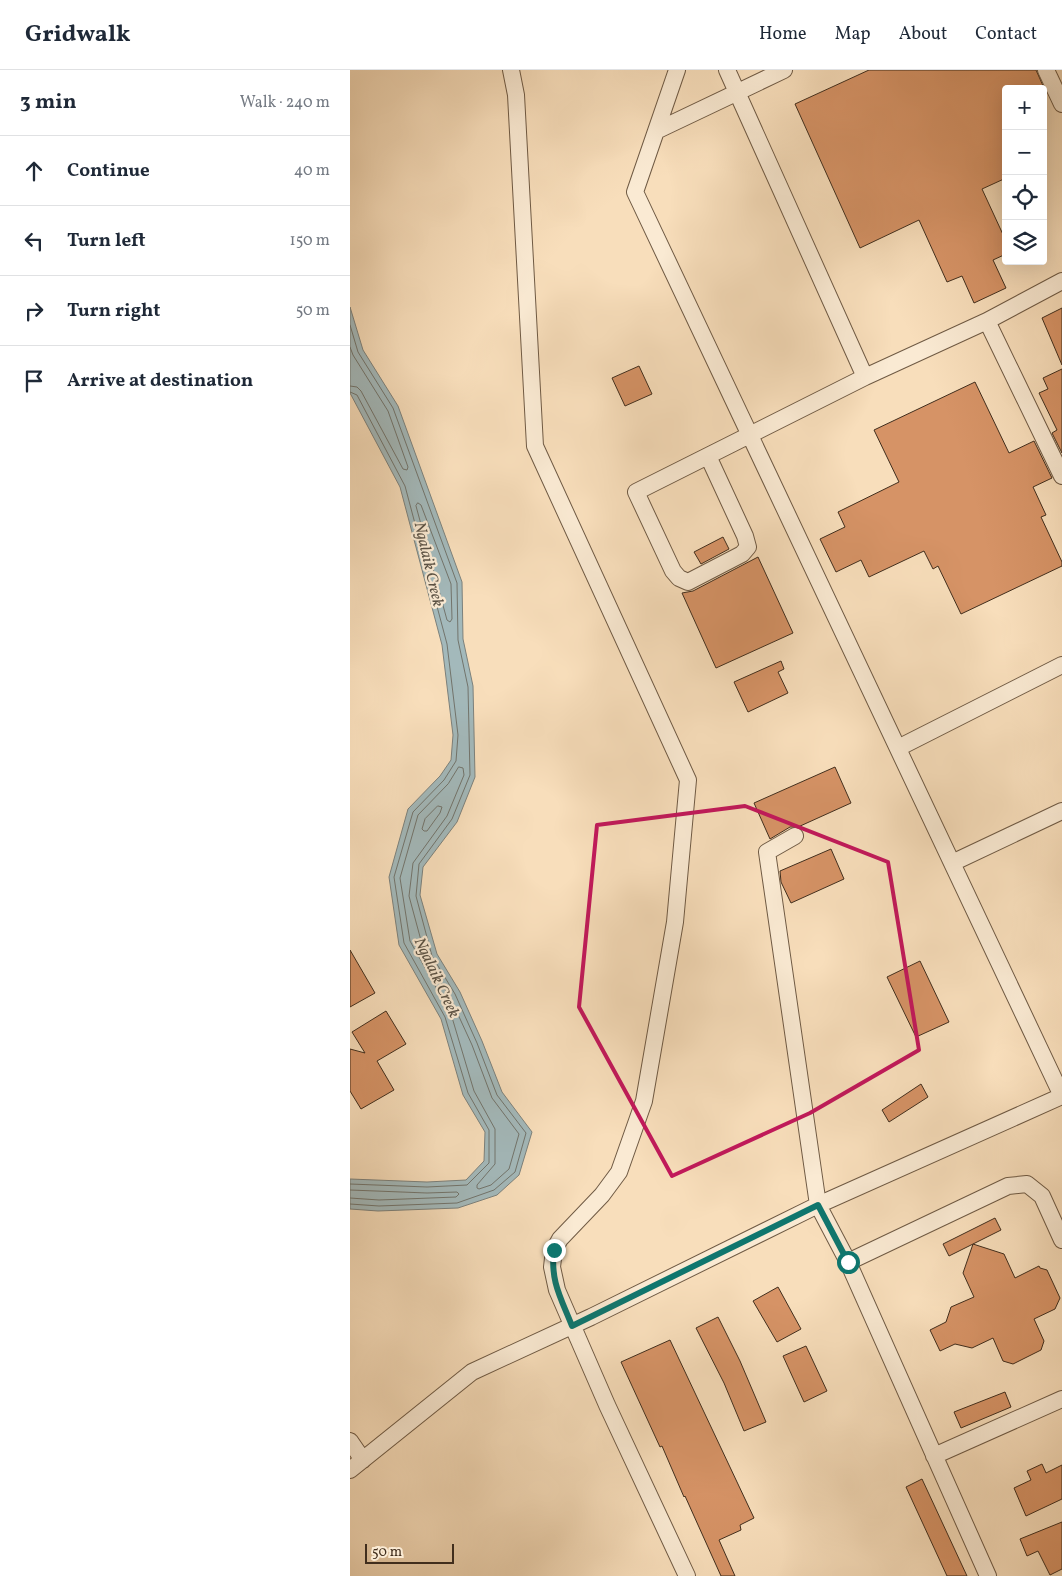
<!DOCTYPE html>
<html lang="en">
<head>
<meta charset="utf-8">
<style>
	body { margin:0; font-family:Vollkorn,serif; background:#f2f2f3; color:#1f2937 }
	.controls { position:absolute; right:15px; top:15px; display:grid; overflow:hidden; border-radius:5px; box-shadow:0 5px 20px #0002 }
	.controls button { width:45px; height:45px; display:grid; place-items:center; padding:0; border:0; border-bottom:1px solid #e0e1e3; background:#fff; color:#1f2937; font:25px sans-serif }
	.scale { position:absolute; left:15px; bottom:12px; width:89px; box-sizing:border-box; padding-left:5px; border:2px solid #412e1d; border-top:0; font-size:14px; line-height:18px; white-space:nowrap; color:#412e1d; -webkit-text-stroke:4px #faead3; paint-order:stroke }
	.stop { position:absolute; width:15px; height:15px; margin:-11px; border:4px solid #0f766e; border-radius:50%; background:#fff }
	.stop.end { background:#0f766e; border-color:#fff; box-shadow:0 1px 5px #0008 }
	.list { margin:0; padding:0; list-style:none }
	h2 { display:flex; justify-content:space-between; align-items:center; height:65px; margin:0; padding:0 20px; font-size:21px }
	h2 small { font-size:16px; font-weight:400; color:#747a83 }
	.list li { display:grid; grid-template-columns:32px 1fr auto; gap:15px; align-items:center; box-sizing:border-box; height:70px; padding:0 20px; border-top:1px solid #e0e1e3 }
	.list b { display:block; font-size:19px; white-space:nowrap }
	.list em { font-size:16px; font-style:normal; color:#747a83 }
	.icon { flex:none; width:28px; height:28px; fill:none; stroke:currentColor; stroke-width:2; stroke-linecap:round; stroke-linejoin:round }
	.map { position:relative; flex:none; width:712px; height:1506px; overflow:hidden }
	header { display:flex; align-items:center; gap:30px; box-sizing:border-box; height:70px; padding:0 25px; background:#fff; border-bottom:1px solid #e0e1e3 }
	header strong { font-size:24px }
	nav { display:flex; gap:28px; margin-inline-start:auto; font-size:18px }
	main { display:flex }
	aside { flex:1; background:#fff }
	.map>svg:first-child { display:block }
	.water { fill:#a3b9bb; stroke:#7c817c }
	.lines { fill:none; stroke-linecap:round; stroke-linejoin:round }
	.shore { stroke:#72746c; stroke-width:1 }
	.building { fill:#d69366; stroke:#412e1d }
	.minor-casing { stroke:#6f5a44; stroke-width:18 }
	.minor { stroke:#faead3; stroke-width:16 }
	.route { stroke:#0f766e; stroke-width:6 }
	.marked { fill:none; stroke:#c2185b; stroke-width:4; stroke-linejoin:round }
	.labels { text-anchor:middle; stroke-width:4.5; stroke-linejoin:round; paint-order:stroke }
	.water-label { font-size:16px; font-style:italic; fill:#5a5144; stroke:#faead3 }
</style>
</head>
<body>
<header>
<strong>Gridwalk</strong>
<nav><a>Home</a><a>Map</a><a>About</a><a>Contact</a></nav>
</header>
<main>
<aside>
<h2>3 min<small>Walk · 240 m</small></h2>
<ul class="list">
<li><svg class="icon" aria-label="ahead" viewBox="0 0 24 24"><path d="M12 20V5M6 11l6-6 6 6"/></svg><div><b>Continue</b></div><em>40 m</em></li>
<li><svg class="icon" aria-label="left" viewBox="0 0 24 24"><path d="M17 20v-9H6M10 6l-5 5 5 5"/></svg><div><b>Turn left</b></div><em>150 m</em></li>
<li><svg class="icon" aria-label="right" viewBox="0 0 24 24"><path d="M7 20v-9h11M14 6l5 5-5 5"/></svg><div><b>Turn right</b></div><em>50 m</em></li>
<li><svg class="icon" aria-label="arrive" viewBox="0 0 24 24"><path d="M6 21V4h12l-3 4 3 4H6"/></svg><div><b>Arrive at destination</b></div></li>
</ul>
</aside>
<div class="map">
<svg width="712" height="1506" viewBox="0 0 712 1506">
	<rect width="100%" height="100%" fill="#f8debb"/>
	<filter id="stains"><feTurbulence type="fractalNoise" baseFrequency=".004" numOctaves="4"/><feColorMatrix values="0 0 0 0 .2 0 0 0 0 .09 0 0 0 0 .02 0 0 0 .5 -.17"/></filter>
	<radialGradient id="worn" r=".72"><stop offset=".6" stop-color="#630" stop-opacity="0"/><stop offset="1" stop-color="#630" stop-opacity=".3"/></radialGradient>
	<path class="water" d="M0,237L13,280L48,336L112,512L113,569L123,616L125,707L107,752L73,797L70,825L87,884L110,922L132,971L152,1022L182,1062L169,1105L147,1125L108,1138L28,1141L0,1139V1109L77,1112L116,1110L134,1091L135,1062L113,1025L91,949L49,875L39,807L58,739L90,706L101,690L103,665L92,575L50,417L0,323Z"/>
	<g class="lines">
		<path class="shore" d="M0,255L8,282L43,338L107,513L108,570L118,617L120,705L102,749L69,794L66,826L82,886L105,924L127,973L147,1025L176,1063L165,1102L144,1120L107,1133L29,1136L0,1134
			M0,277L3,285L38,341L58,397L57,400L53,399L11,321L7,317L0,316
			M0,322L7,325L55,416L97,574L108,665L106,691L94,710L63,742L44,807L54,873L95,947L118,1023L139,1060V1093L117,1115L77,1117L0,1114
			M68,433L71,435L101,514L102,549L100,552L97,550L66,436Z
			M109,697L113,698L114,705L97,746L63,793L59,826L76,889L100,927L122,975L142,1028L169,1064L159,1099L141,1115L129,1119L127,1118V1115L145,1094V1059L124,1021L101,944L60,871L50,808L68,745L98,714Z
			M88,736L92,737L90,743L77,761H74L72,759L75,749Z
			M0,1120L77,1123L107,1122L109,1124L106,1127L29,1130L0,1128"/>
	</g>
	<path class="building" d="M519,0H686L694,18L656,19V108L632,119L656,171V184L643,190L656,218L624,233L612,206L597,212L569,150L510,178L445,34Z
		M712,238V295L692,248Z
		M289,296L302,324L275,336L262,308Z
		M712,299V383L702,363L707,360L689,323L698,319L693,308Z
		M625,312L659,383L684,371L702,408L683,417L696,445L691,447L712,492V496L611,544L588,496L583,499L574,481L519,507L511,490L486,502L470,469L495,457L488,442L549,412L524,360Z
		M373,467L379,479L351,494L344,482Z
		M408,487L443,563L366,598L332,523L343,521Z
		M431,591L434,599L428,602L438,623L398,642L384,612Z
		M485,697L501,733L448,757H440L420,769L404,733Z
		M481,779L494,809L441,833L431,812L430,801Z
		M0,880L25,923L0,937Z
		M570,891L599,952L566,967L537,907Z
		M36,941L56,974L27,991L44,1020L11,1039L0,1021V979L15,983L2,962Z
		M571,1014L578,1027L539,1052L532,1040Z
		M645,1148L651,1160L599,1186L593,1174Z
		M623,1174L654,1184L665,1208L689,1196L690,1198L697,1200L710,1228L705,1239L684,1249L694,1271L691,1280L663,1294L653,1291L643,1268L622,1278L605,1274L590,1281L580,1260L596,1252L601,1237L624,1227L613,1203Z
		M428,1217L451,1259L427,1272L403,1231Z
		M368,1247L390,1291L416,1352L394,1361L374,1313L346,1258Z
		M320,1270L404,1448L390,1455L391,1460L369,1470L385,1506H371L335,1426L334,1427L312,1376L310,1377L271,1292Z
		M456,1276L477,1321L454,1332L433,1286Z
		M655,1322L661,1337L611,1358L604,1342Z
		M692,1394L696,1403L712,1395V1429L676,1446L664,1418L681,1410L677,1401Z
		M572,1409L617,1506H597L556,1417Z
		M712,1452V1499L700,1505L688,1481L677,1486L670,1469Z"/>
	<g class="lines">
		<defs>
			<path id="minor" d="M161,0L166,25L185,376L338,710L325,852L294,1031L269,1102L252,1125L210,1169L204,1180L202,1197L207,1220L257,1335L337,1506
				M327,0L285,122L712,1026
				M377,0L515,307
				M696,0L712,34
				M306,61L434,0
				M637,251L712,406
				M358,386L395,466L398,477L392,484L338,512L329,508L323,501L286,422L515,307L637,251L712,211
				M548,678L712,595
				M445,766L417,782L468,1135L498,1192L638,1506
				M602,793L712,741
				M498,1192L658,1116L677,1114L692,1126L712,1170
				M0,1371L13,1390
				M584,1386L712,1329
				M0,1400L122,1302L241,1247L468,1135L712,1026"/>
		</defs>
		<use href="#minor" class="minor-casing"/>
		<use href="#minor" class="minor"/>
	</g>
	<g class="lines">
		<path class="route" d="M204,1180C200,1211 211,1228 222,1256L468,1135L498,1192"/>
	</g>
	<path class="marked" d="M395,736L538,792L569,980L460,1043L322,1106L229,937L247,755Z"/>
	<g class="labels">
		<g class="water-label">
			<text transform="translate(80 494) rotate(77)" y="6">Ngalaik Creek</text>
			<text transform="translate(88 907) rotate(65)" y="6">Ngalaik Creek</text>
		</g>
	</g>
	<rect width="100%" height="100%" filter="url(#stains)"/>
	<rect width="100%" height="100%" fill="url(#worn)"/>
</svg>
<div class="controls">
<button>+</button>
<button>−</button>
<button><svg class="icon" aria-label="locate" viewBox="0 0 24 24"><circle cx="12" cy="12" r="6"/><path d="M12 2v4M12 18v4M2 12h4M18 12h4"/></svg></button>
<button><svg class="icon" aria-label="layers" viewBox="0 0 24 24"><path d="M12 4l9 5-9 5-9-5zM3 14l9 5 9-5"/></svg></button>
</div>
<div class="scale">50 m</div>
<div class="stop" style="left:498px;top:1192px"></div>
<div class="stop end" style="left:204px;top:1180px"></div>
</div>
</main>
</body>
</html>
